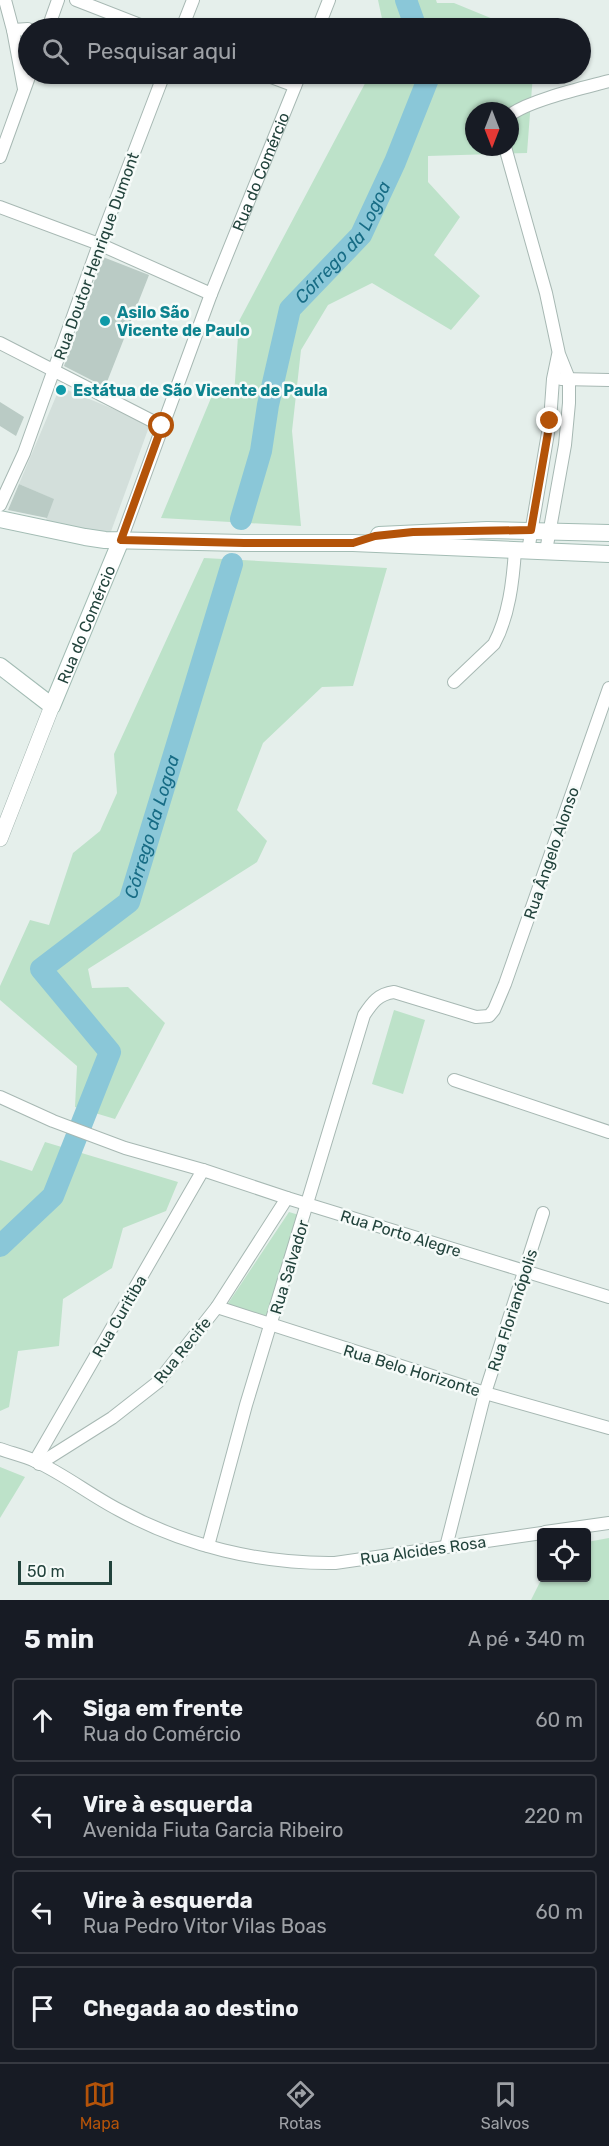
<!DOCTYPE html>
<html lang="pt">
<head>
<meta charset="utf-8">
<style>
	body { margin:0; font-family:Rubik,sans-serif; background:#20242c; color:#f1f3f6 }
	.controls { position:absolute; right:18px; bottom:18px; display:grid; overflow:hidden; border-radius:6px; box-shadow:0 2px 4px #0004 }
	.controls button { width:54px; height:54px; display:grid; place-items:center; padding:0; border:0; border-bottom:2px solid #363941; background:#171b24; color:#f1f3f6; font:30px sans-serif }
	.compass { position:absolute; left:465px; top:102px; width:54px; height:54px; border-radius:50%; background:#171b24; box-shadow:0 2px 4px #0004; rotate:180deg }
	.scale { position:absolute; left:18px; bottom:15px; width:94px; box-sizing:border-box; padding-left:6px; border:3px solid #22433c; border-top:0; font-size:16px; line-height:21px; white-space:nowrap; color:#22433c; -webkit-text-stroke:4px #f6fbf9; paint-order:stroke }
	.stop { position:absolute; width:18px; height:18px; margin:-14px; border:4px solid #b45309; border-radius:50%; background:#fff }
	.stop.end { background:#b45309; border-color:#fff; box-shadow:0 2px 6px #0008 }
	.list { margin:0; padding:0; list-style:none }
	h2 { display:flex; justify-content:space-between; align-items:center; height:78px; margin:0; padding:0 24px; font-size:26px }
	h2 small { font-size:20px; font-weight:400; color:#9ea1a6 }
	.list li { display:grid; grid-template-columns:39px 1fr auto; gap:18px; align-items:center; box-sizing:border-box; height:84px; margin:0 12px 12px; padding:0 12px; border:2px solid #363941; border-radius:6px }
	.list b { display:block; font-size:22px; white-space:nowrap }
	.list p { margin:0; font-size:20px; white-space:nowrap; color:#9ea1a6 }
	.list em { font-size:20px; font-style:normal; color:#9ea1a6 }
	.icon { flex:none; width:33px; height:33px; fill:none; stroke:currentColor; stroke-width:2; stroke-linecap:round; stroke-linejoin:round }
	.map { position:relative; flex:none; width:609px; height:1600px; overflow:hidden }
	.search { position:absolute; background:#171b24; box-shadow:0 2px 4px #0004; left:18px; right:18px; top:18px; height:66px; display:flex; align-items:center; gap:15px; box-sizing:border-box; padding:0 21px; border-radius:33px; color:#9ea1a6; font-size:22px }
	.sheet { height:462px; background:#171b24 }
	nav { display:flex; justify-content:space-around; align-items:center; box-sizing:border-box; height:84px; border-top:2px solid #363941; background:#171b24; font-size:16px; color:#9ea1a6 }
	nav a { display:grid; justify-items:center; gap:3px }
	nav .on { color:#b45309 }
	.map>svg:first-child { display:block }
	.built { fill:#d3dfdb }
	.green { fill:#bde2c9; fill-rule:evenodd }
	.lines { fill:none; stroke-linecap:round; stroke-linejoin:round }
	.river { stroke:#8ac7d8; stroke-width:22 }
	.building { fill:#bacbc5 }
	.minor-casing { stroke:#a7b8b3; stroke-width:14 }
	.tertiary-casing { stroke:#a7b8b3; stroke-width:16 }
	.secondary-casing { stroke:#a3bcb4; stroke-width:18 }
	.minor { stroke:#fff; stroke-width:12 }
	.tertiary { stroke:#fff; stroke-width:15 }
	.secondary { stroke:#fff; stroke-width:16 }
	.route { stroke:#b45309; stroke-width:8 }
	.culture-dot { fill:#0f9aa8; stroke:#f6fbf9; stroke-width:2 }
	.labels { text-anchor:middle; stroke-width:5; stroke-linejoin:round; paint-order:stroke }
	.street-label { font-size:16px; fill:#22433c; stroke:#f6fbf9 }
	.culture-label { font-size:16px; font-weight:bold; fill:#0d838f; stroke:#f6fbf9; text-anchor:start }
	.water-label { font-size:18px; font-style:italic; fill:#176c85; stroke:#f6fbf9 }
</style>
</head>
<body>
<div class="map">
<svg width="609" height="1600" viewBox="0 0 609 1600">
	<rect width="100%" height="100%" fill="#e5efeb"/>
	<path class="built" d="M60,387L150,424L109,537L45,523L53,499L19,484Z"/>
	<path class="green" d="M378,0H436L437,3H454L515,28H384Z
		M370,74H533L527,153L428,156V182L460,217L434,255L480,296L451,330L372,283L328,305L301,350L292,431L301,526L161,518L216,386L234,396L239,321ZM474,111H510V147H474Z
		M204,558L387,568L353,686L322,687L263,743L237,810L267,841L257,862L88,969L92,988L128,987L165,1023L115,1119L75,1107L77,1066L0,1000V986L30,920L49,925L73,853L100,831L117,793L114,754Z
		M394,1010L425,1020L403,1094L372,1084Z
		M45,1142L178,1182L166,1211L123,1228L112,1268L63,1299L59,1346L18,1351L9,1407L0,1411V1160L32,1171Z
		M289,1212L299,1215L265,1321L227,1305Z
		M0,1467L25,1477L0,1518Z
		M609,1538V1600H531L542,1578H586L587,1542Z"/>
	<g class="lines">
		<g class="river">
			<path d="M406,0L416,28"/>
			<path id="s1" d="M241,519L261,451L268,405L290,309L361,235L395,162L430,74"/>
			<path id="s2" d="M0,1246L53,1196L110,1052L41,969L129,902L232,564"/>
		</g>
	</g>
	<path class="building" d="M103,257L149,275L105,387L64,366Z
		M0,402L24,417L16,436L0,426Z
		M19,484L54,499L47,518L8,510Z"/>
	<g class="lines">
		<defs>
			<g id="minor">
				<path d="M5,0L13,30L24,89"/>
				<path d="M76,0L148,28"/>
				<path d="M48,28L58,0"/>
				<path d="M182,28L193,0"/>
				<path d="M318,28L329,0"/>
				<path d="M13,30L28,29"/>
				<path d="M263,74L295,86"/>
				<path d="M510,115C530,100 583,88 609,81"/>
				<path d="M505,147L546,293L559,354L569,379V403L565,445L546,551"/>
				<path d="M0,157L30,74"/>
				<path d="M0,207L99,244L211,294"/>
				<path d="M0,343L162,426"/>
				<path d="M561,379L609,380"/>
				<path d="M0,505L24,453L99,244L164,74"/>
				<path id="s3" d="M121,540L211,294L300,74"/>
				<path d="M528,551L550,421L553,379L558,355"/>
				<path d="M454,682L494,644C509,616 513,581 515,550"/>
				<path d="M454,1080L609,1132"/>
				<path d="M0,1097L53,1121L125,1148L203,1170L287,1198L609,1297"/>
				<path d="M217,1307L485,1393L609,1428"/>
				<path d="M0,1449C11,1453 24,1456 35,1461C64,1474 90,1495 119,1510C185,1546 260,1564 335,1563L542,1533"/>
				<path d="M35,1461L203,1170"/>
				<path d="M39,1464L112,1418L158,1382L217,1307L287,1198"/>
				<path d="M545,1532L609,1523"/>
				<path d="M208,1546L246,1405L364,1015C372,1003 378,994 394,992L476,1017L489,1016L494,1010L505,984L609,688"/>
				<path d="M446,1547L485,1393L543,1213"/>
			</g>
			<path id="tertiary" d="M0,839L52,706"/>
			<g id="secondary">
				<path d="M0,519L85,537L105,540L244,543H353L609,554"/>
				<path d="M379,535L487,530L609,533"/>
				<path id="s4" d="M0,666L52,706L121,540"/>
			</g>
		</defs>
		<use href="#minor" class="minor-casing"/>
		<use href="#tertiary" class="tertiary-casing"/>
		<use href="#secondary" class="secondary-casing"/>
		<use href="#minor" class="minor"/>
		<use href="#tertiary" class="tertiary"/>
		<use href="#secondary" class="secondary"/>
	</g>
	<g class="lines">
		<path class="route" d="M162,426L121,540L244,543H353L375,536L413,532L531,530L550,421"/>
	</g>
	<g class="culture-dot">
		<circle cx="105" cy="321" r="6"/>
		<circle cx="61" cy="390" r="6"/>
	</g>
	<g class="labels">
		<g class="street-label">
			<text dy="6" stroke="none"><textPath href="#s3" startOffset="394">Rua do Comércio</textPath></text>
			<text transform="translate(96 256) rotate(-70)" y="6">Rua Doutor Henrique Dumont</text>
			<text dy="6" stroke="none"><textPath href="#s4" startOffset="154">Rua do Comércio</textPath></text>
			<text transform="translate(551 853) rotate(-71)" y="6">Rua Ângelo Alonso</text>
			<text transform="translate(401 1233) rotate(17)" y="6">Rua Porto Alegre</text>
			<text transform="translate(289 1267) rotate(-73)" y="6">Rua Salvador</text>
			<text transform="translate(512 1310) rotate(-72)" y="6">Rua Florianópolis</text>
			<text transform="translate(119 1316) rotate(-60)" y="6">Rua Curitiba</text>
			<text transform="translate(182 1350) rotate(-51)" y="6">Rua Recife</text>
			<text transform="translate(412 1370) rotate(17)" y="6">Rua Belo Horizonte</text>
			<text transform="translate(423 1550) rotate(-8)" y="6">Rua Alcides Rosa</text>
		</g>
		<g class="culture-label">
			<text x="117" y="318">Asilo São<tspan x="117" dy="18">Vicente de Paulo</tspan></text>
			<text x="73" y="396">Estátua de São Vicente de Paula</text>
		</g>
		<g class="water-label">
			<text dy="6" stroke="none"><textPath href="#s1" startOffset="302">Córrego da Logoa</textPath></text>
			<text dy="6" stroke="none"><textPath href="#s2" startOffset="525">Córrego da Logoa</textPath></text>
		</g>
	</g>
</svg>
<div class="controls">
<button><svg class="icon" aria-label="locate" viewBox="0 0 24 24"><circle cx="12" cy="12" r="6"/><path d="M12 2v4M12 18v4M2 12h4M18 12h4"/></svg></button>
</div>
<svg class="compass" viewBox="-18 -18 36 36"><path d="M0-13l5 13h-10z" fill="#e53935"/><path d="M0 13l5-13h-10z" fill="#9ea1a6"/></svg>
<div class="scale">50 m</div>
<div class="stop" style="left:162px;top:426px"></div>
<div class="stop end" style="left:550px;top:421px"></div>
<div class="search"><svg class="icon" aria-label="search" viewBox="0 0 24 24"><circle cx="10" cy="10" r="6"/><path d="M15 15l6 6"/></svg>Pesquisar aqui</div>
</div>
<section class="sheet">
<h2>5 min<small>A pé · 340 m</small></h2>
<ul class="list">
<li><svg class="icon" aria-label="ahead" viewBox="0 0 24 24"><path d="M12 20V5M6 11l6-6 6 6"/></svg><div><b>Siga em frente</b><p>Rua do Comércio</p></div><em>60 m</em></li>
<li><svg class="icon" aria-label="left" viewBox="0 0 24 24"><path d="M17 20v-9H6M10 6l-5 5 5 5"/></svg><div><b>Vire à esquerda</b><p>Avenida Fiuta Garcia Ribeiro</p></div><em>220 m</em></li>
<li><svg class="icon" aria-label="left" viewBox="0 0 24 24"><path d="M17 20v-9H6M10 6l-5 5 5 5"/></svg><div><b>Vire à esquerda</b><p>Rua Pedro Vitor Vilas Boas</p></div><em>60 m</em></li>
<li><svg class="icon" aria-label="arrive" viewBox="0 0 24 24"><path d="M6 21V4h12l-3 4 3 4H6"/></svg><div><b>Chegada ao destino</b></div></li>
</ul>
</section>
<nav>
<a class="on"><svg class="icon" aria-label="map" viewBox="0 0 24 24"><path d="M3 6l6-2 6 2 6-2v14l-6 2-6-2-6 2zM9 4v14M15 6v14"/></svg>Mapa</a>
<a><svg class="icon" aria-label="directions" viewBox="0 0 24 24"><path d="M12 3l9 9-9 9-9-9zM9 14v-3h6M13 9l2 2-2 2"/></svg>Rotas</a>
<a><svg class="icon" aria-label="saved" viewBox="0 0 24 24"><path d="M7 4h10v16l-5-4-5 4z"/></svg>Salvos</a>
</nav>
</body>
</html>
